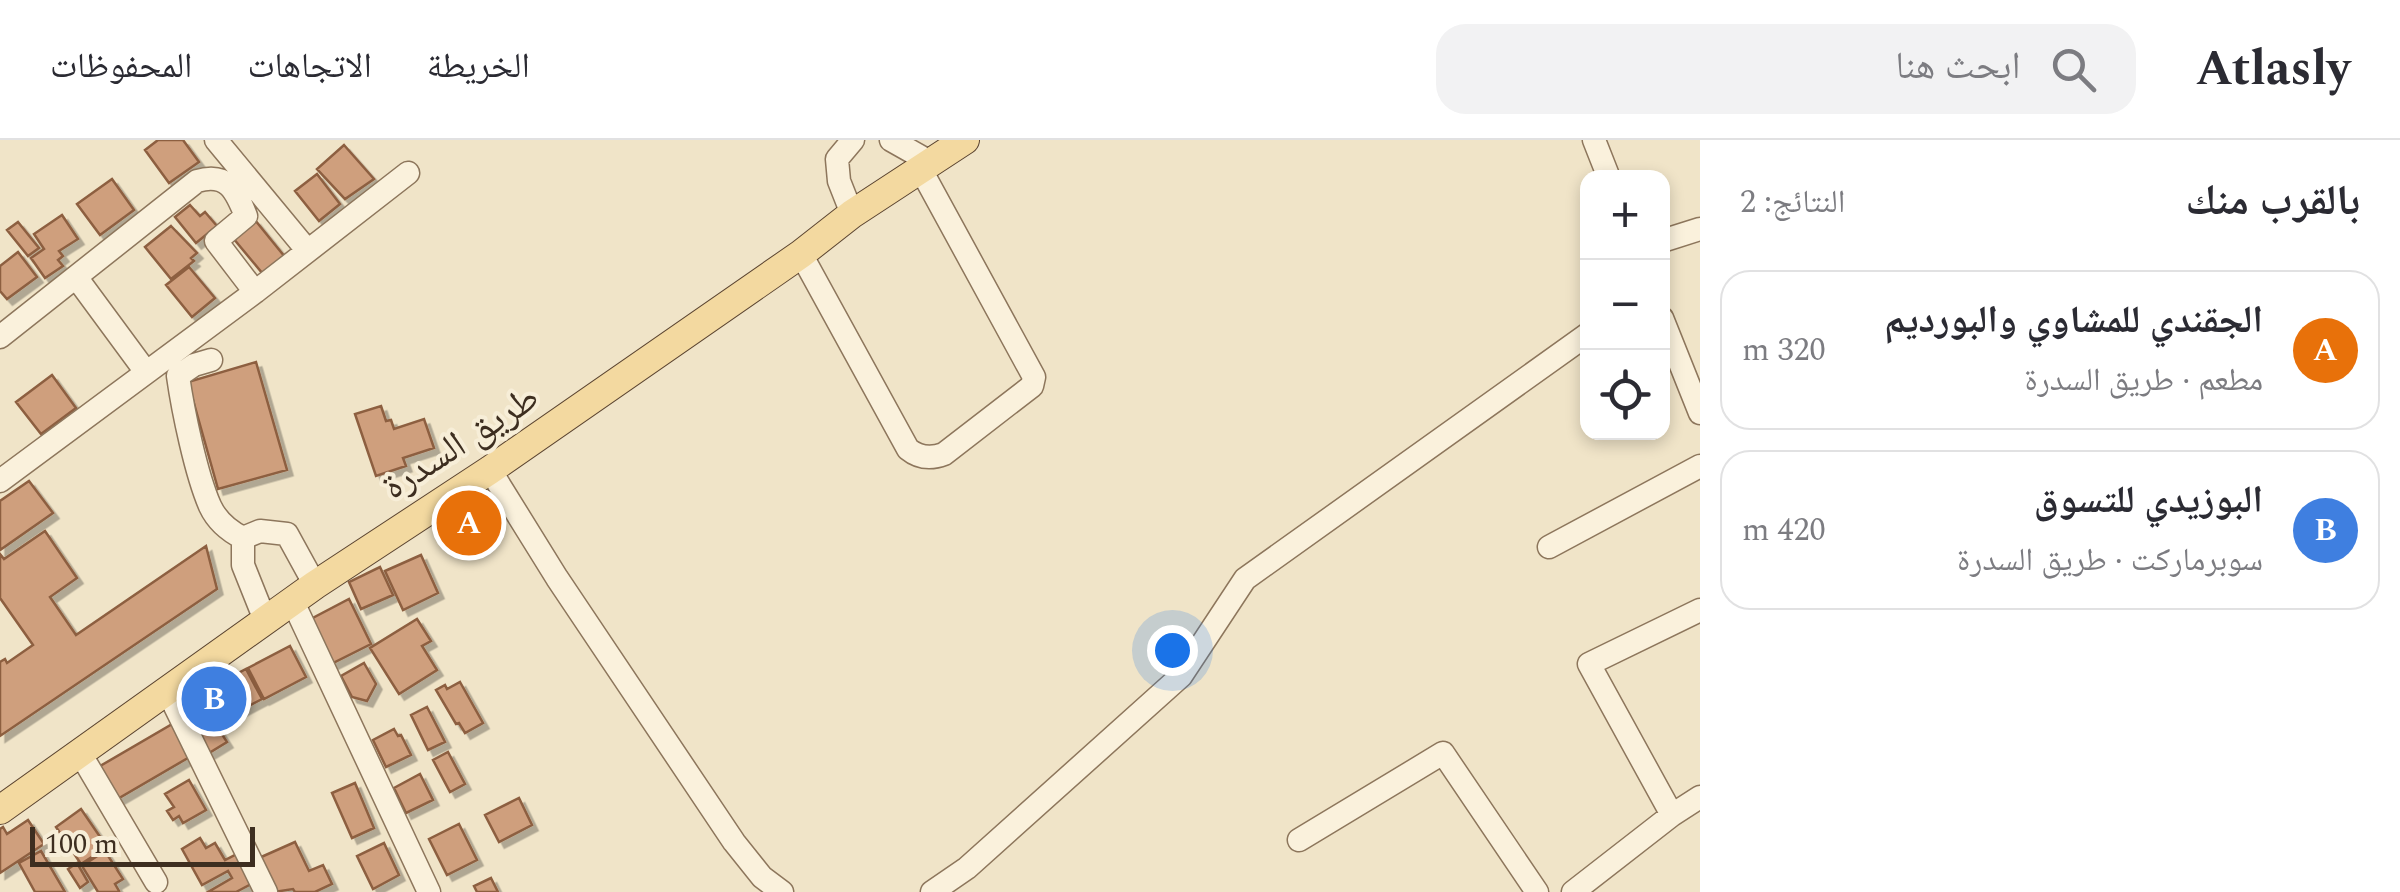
<!DOCTYPE html>
<html lang="ar">
<head>
<meta charset="utf-8">
<style>
	body { margin:0; font-family:Spectral,"Noto Naskh Arabic",serif; background:#f2f2f3; color:#2b2b33; direction:rtl }
	.controls { position:absolute; right:30px; top:30px; display:grid; overflow:hidden; border-radius:20px; box-shadow:0 5px 15px #0003 }
	.controls button { width:90px; height:90px; display:grid; place-items:center; padding:0; border:0; border-bottom:2px solid #e1e1e2; background:#fff; color:#2b2b33; font:50px sans-serif }
	.scale { position:absolute; left:30px; bottom:25px; width:225px; box-sizing:border-box; padding-left:10px; border:5px solid #3d2e20; border-top:0; font-size:28px; line-height:35px; white-space:nowrap; color:#3d2e20; -webkit-text-stroke:8px #f7eed8; paint-order:stroke }
	.you { position:absolute; left:1172px; top:510px; width:35px; height:35px; margin:-25px; border:8px solid #fff; border-radius:50%; background:#1a73e8; box-shadow:0 0 0 15px #1a73e833 }
	.badge { display:grid; place-items:center; width:65px; height:65px; border-radius:50%; background:#9e2a2b; color:#fff; font-size:32px; font-weight:700 }
	.pin { position:absolute; translate:-50% -50%; border:5px solid #fff; box-shadow:0 2px 10px #0006 }
	.list { margin:0; padding:0; list-style:none }
	h2 { display:flex; justify-content:space-between; align-items:center; height:130px; margin:0; padding:0 40px; font-size:42px }
	h2 small { font-size:32px; font-weight:400; color:#7c7c81 }
	.list li { display:grid; grid-template-columns:65px 1fr auto; gap:30px; align-items:center; box-sizing:border-box; height:160px; margin:0 20px 20px; padding:0 20px; border:2px solid #e1e1e2; border-radius:30px }
	.list b { display:block; font-size:38px; white-space:nowrap }
	.list p { margin:0; font-size:32px; white-space:nowrap; color:#7c7c81 }
	.list em { font-size:32px; font-style:normal; color:#7c7c81 }
	.icon { flex:none; width:55px; height:55px; fill:none; stroke:currentColor; stroke-width:2; stroke-linecap:round; stroke-linejoin:round }
	.map { position:relative; flex:none; width:1700px; height:752px; overflow:hidden; direction:ltr }
	header { display:flex; align-items:center; gap:60px; box-sizing:border-box; height:140px; padding:0 50px; background:#fff; border-bottom:2px solid #e1e1e2 }
	header strong { font-size:48px }
	nav { display:flex; gap:55px; margin-inline-start:auto; font-size:35px }
	.search { width:700px; height:90px; background:#f2f2f3; display:flex; align-items:center; gap:25px; box-sizing:border-box; padding:0 35px; border-radius:30px; color:#7c7c81; font-size:38px }
	main { display:flex }
	aside { flex:1; background:#fff }
	.map>svg:first-child { display:block }
	.building { fill:#cf9f7d; stroke:#8d5f41; stroke-width:2.5; filter:url(#shadow) }
	.lines { fill:none; stroke-linecap:round; stroke-linejoin:round }
	.minor-casing { stroke:#8d765c; stroke-width:25 }
	.major-casing { stroke:#5b4430; stroke-width:30 }
	.minor { stroke:#faf1dc; stroke-width:22 }
	.major { stroke:#f3d9a0; stroke-width:28 }
	.labels { text-anchor:middle; stroke-width:8; stroke-linejoin:round; paint-order:stroke }
	.street-label { font-size:38px; fill:#3d2e20; stroke:#f7eed8 }
</style>
</head>
<body>
<header>
<strong>Atlasly</strong>
<div class="search"><svg class="icon" aria-label="search" viewBox="0 0 24 24"><circle cx="10" cy="10" r="6"/><path d="M15 15l6 6"/></svg>ابحث هنا</div>
<nav><a>الخريطة</a><a>الاتجاهات</a><a>المحفوظات</a></nav>
</header>
<main>
<aside>
<h2>بالقرب منك<small>النتائج: 2</small></h2>
<ul class="list">
<li><span class="badge" style="background:#e8710a">A</span><div><b>الجقندي للمشاوي والبورديم</b><p>مطعم · طريق السدرة</p></div><em>320 m</em></li>
<li><span class="badge" style="background:#3f7fe0">B</span><div><b>البوزيدي للتسوق</b><p>سوبرماركت · طريق السدرة</p></div><em>420 m</em></li>
</ul>
</aside>
<div class="map">
<svg width="1700" height="752" viewBox="0 0 1700 752">
	<defs>
		<filter id="shadow"><feDropShadow dx="5.5" dy="5.5" stdDeviation="0" flood-color="#0004"/></filter>
	</defs>
	<rect width="100%" height="100%" fill="#f0e4c8"/>
	<path class="building" d="M158,0H183L199,22L169,43L145,10Z
		M344,5L374,39L345,59L317,29Z
		M317,34L340,64L319,81L295,51Z
		M112,39L134,70L100,95L77,64Z
		M190,65L200,76L205,72L217,86L196,103L175,77Z
		M62,75L78,99L59,111L63,116L58,120L63,126L45,138L31,118L44,109L34,94Z
		M255,80L285,117L263,134L233,98Z
		M18,82L39,108L28,116L7,90Z
		M171,86L197,113L191,118L194,121L171,139L145,107Z
		M18,112L37,137L7,159L0,151V126Z
		M189,127L215,158L192,177L166,145Z
		M256,222L287,330L218,349L188,242Z
		M52,235L76,268L41,294L16,262Z
		M381,266L386,281L391,280L394,289L424,279L434,308L403,318L406,326L376,336L355,274Z
		M29,341L53,373L0,410V361Z
		M45,391L77,438L50,457L76,495L206,406L217,449L0,596V522L5,519L7,523L33,505L0,458V414L4,419Z
		M421,415L438,453L403,470L385,431Z
		M380,427L393,455L361,469L349,442Z
		M349,459L371,504L329,525L307,481Z
		M417,479L431,501L422,506L437,530L399,554L370,508Z
		M290,506L306,537L264,559L248,528Z
		M364,523L376,544L367,561L352,557L341,536Z
		M246,529L262,559L226,578L210,548Z
		M460,542L483,583L465,593L459,583L456,584L436,550L445,545L447,549Z
		M202,563L227,602L209,613L184,575Z
		M427,567L445,602L428,610L411,575Z
		M174,583L193,615L114,661L95,629Z
		M394,589L398,596L401,595L411,615L386,627L373,600Z
		M448,612L465,644L450,652L433,620Z
		M420,634L433,660L406,673L394,648Z
		M189,640L206,670L183,683L179,676L173,680L167,671L174,667L165,654Z
		M355,643L374,688L352,698L332,653Z
		M519,658L532,685L499,702L485,675Z
		M81,669L107,707L81,724L56,687Z
		M28,680L44,704L0,733V689L3,687L7,694Z
		M459,684L477,720L447,735L429,699Z
		M200,698L206,708L215,703L225,720L237,714L253,743L236,752H208L232,738L228,731L202,745L182,709Z
		M295,702L309,731L323,725L332,744L315,752H295L293,749L274,752L259,718Z
		M384,703L399,735L373,749L357,716Z
		M41,711L65,752H35L19,723Z
		M105,711L123,739L115,744L119,751L117,752H98L82,726Z
		M77,723L88,742L80,748L68,729Z
		M491,738L498,752H477L474,746Z"/>
	<g class="lines">
		<defs>
			<path id="minor" d="M216,0L307,110
				M891,0L930,22
				M1594,0L1609,38
				M852,74L839,41L837,19L853,0
				M1662,101L1700,89
				M801,114L908,309C919,318 931,319 944,314L1032,246L1034,237L920,28
				M76,137L146,232
				M1662,178L1700,273
				M0,197L197,41C228,32 236,51 246,76L216,101L255,152
				M211,220L194,225L178,236C183,271 196,334 210,366C217,381 229,391 243,398
				M490,330L557,438L734,702L762,737L782,752
				M0,341L255,152L408,33
				M1549,407L1700,326
				M292,460L429,752
				M265,480L243,425V398L260,391L287,394L315,445
				M167,550L266,752
				M80,613L156,742
				M1672,675L1589,524L1700,470
				M1299,700L1443,613L1537,752
				M932,752L967,728L1181,536L1245,439L1588,194
				M1573,752L1672,675L1700,657"/>
			<path id="major" d="M0,670L315,445L490,330L801,114L852,74L965,0"/>
		</defs>
		<use href="#minor" class="minor-casing"/>
		<use href="#major" class="major-casing"/>
		<use href="#minor" class="minor"/>
		<use href="#major" class="major"/>
	</g>
	<g class="labels">
		<g class="street-label">
			<text transform="translate(460 301) rotate(-33)" y="13">طريق السدرة</text>
		</g>
	</g>
</svg>
<div class="controls">
<button>+</button>
<button>−</button>
<button><svg class="icon" aria-label="locate" viewBox="0 0 24 24"><circle cx="12" cy="12" r="6"/><path d="M12 2v4M12 18v4M2 12h4M18 12h4"/></svg></button>
</div>
<div class="scale">100 m</div>
<div class="you"></div>
<div class="pin badge" style="left:469px;top:383px;background:#e8710a">A</div>
<div class="pin badge" style="left:214px;top:559px;background:#3f7fe0">B</div>
</div>
</main>
</body>
</html>
